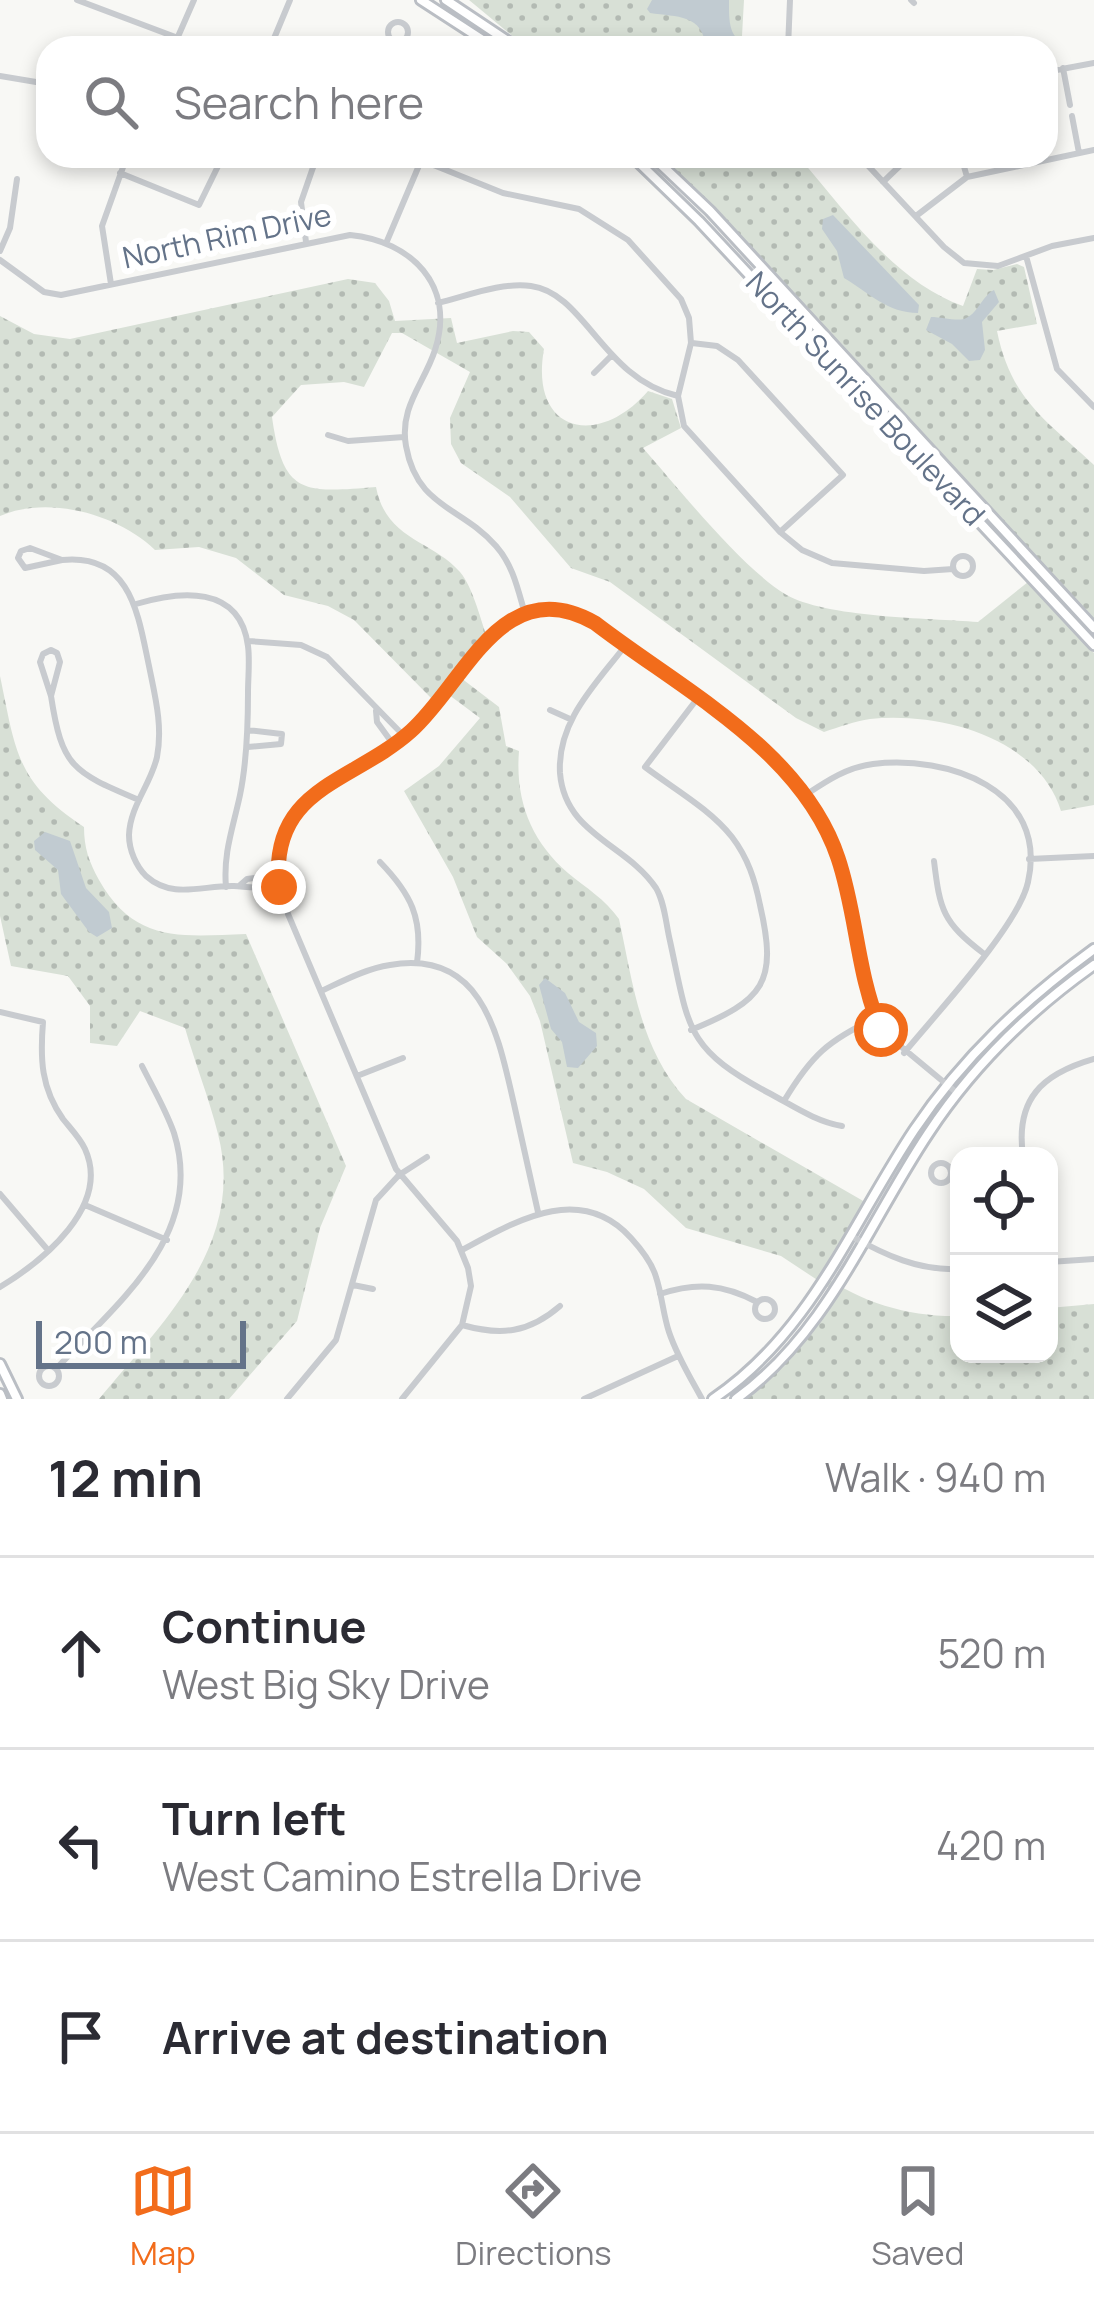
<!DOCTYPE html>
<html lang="en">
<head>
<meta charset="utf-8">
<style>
	body { margin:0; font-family:Manrope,sans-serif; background:#f2f2f3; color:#2b2b33 }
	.controls { position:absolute; right:36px; bottom:36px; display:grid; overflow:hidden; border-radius:24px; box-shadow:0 6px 18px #0003 }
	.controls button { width:108px; height:108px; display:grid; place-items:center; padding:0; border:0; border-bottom:3px solid #e1e1e2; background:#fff; color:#2b2b33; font:60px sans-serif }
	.scale { position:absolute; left:36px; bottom:30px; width:210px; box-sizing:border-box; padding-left:12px; border:6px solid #647389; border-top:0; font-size:33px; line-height:42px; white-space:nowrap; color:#647389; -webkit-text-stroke:9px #fff; paint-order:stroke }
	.stop { position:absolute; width:36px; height:36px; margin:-27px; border:9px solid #f26c1b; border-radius:50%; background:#fff }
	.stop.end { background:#f26c1b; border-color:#fff; box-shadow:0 3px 12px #0008 }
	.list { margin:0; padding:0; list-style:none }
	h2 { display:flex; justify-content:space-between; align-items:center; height:156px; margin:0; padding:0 48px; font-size:51px }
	h2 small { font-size:39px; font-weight:400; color:#7c7c81 }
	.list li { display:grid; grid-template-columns:78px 1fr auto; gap:36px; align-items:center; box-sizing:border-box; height:192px; padding:0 48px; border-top:3px solid #e1e1e2 }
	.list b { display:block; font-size:45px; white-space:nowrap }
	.list p { margin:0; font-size:39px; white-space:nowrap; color:#7c7c81 }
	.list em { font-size:39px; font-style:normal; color:#7c7c81 }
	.icon { flex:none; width:66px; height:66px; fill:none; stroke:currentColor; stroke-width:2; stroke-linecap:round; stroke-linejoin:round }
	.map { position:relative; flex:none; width:1094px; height:1399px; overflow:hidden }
	.search { position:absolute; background:#fff; box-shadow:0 6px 18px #0003; left:36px; right:36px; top:36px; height:132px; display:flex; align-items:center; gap:30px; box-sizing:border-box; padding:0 42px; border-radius:36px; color:#7c7c81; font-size:45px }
	.sheet { height:732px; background:#fff }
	nav { display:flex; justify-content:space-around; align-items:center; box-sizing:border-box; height:168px; border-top:3px solid #e1e1e2; background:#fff; font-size:33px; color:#7c7c81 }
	nav a { display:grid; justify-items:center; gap:6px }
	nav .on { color:#f26c1b }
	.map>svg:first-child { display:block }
	.grass { fill:url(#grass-dots) }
	.water { fill:#c1cbd1 }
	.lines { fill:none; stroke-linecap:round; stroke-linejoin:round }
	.secondary-casing { stroke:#babec4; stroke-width:14 }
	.street { stroke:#c8cbcf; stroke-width:6 }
	.secondary { stroke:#fff; stroke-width:8 }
	.route { stroke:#f26c1b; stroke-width:15 }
	.labels { text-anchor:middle; stroke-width:12; stroke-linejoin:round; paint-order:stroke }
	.street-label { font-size:30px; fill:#647389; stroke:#fff }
</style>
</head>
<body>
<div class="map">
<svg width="1094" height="1399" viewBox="0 0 1094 1399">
	<defs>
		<pattern id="grass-dots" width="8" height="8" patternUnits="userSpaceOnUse" patternTransform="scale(3)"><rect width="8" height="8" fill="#d8e0d6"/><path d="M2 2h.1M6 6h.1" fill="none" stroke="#b3bab3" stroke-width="1.8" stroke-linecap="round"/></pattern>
	</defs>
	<rect width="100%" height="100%" fill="#f8f8f5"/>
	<path class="grass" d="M469,0H744L742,36L783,37L784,48H527Z
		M658,156H798C845,210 893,281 963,306L977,269L993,270L1017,264L1024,267L1037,324L997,331C1011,400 1046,420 1094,465V621L740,237Z
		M348,279L375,283L389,301L395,321L451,318L457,343L513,331L529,332L544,349C529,433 598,449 648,391L672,399L681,428L643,448C679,489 741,567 785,594C825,618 929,618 978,622L1028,582L1094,653V805L1061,811C1038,737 940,712 870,719C855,721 839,727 824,732L796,718L610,582L571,568L510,497L461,463L451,444L450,418L470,372L402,333H392L364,387L344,382L301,385L272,417C283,495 303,493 376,487C386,540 432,540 460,572C474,589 481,622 489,643L461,678L499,707L506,746L519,751C515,800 531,841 568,873C586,888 605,899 619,919C633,983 640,1049 686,1099L865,1202L822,1275C863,1303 909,1317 959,1316V1354H1049V1308L1094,1304V1399H743L801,1346L837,1293L781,1256L686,1228L644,1189L607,1172L573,1163L540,1021L530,996L507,964L477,937L453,877L404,791L439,766L480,718L441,689L433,700L354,620L328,606L284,595L236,558L199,547L155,550C118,514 48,495 0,516V316L34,334L70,339Z
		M0,676C16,752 16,782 84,827C84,848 89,862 99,880C135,944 182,936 246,934L346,1166L320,1228L297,1321L229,1399H99C164,1321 246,1244 218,1134C209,1098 195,1063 185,1028L140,1011L117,1046L90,1043V1006L68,976L11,966L0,916Z"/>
	<path class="water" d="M652,0H729C729,23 728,41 754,48H706C703,14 677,17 650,13L647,9Z
		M833,215L919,305L918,313C888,313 869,293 844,278L837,251L822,229L823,219Z
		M994,290L999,302L982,322L985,350L980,360L969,361L952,344L926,330L931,317C941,317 955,321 964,319C977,315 982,296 994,290Z
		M45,832L70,841L86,888L109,912L112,928L97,937L89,932L61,894L58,870L35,850L34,841Z
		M545,978L565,993L579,1022L596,1033L597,1046L578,1068L567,1067L562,1042L551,1029L539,985Z"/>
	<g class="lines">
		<defs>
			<path id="secondary" d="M421,0L495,48
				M446,0L518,48
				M632,156L699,221L1094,645
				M652,156L710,211L1094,628
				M0,1364L17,1399
				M0,1394L2,1399
				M713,1399C811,1333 851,1225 914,1130C963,1057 1024,1000 1094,949
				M736,1399C827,1334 868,1224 928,1134C972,1067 1029,1011 1094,965"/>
		</defs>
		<use href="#secondary" class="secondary-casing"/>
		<path class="street" d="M77,0L178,38
			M911,0L914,3
			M388 32a10 10 0 1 1 20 0a10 10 0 1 1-20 0Z
			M173,48L194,0
			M270,48L290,0
			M788,48L790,0
			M798,48L820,44
			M1063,68L1070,105
			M1046,72L1094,63
			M0,76L48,84
			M1072,116L1079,153
			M859,156L944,247L964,263L998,266L1052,246L1094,238
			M961,156L967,177
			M421,160L503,193L579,209L628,240L681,299L689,318L691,343L678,396L684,426L780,532L802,550L832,563L924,571L953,569
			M120,173L199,205L223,156
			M883,182L910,156
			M916,216L967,177L1094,150
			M387,241L423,156
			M306,242L301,202L317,156
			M0,251L10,228L17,179
			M1026,256L1057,369L1094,407
			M0,260L44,292L61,295L350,235C411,241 456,285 435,350C424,384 399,407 406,446C417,508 461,506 496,546C513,565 518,590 525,614
			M111,284L102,226L127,156
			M438,303C467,296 501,282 531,286C585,293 603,379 678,396
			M692,343L717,346L738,360L843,475L780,532
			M594,373L611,356
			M328,435L348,441L404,437
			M30,548L62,560L25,568L18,558L21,551Z
			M953 566a10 10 0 1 1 20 0a10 10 0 1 1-20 0Z
			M62,560C131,553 138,614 149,666C155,696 163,726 157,757C151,784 130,806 129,835C129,850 136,866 146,876C173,900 203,885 234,886C249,887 263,889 279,887
			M136,604C179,591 240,584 248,646C250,661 248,677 248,693C248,728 247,761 240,795C233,828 223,853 226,887
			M248,641L301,645L327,657L404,736
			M625,646C596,684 557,721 560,773C565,835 627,844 656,888C665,903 666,925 670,941C689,1028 685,1048 767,1092C792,1105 814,1121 842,1126
			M51,650L57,653L60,662L51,696L40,662L43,654Z
			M51,696C62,768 73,772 139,800
			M550,710L570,719
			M376,711L377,722L393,744
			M248,747L281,744L282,734L248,730
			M807,794C828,780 848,767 873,764C947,755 1049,789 1028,882C1019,925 935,1015 904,1053
			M1029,859L1094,856
			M934,861C940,911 943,922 983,953
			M380,862C411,894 423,918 417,963
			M239,886L247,879L278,875
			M321,991C343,981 365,969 390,965C483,949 498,1035 514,1104C522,1140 530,1176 538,1212
			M0,1012L43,1022C40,1059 41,1088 63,1119C71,1129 80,1138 85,1149C111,1206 43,1261 0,1287
			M691,1030C764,1000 778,983 760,905C755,880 748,858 732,837C710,809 674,789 645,767L697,699
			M357,1076L403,1058
			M784,1101C811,1056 828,1040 876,1018
			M1023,1156C1015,1099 1042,1074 1094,1059
			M931 1173a10 10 0 1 1 20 0a10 10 0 1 1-20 0Z
			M0,1194L47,1249
			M85,1205L167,1240
			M851,1236C885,1255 919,1271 959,1269
			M462,1250C516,1221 580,1182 631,1238C641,1249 652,1263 656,1277C662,1295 663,1314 669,1332C677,1356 690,1377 702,1399
			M1049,1262L1094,1259
			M353,1285L373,1289
			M660,1294C696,1282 723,1284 757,1302
			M755 1309a10 10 0 1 1 20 0a10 10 0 1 1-20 0Z
			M462,1325C501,1336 529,1333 560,1306
			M39 1376a10 10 0 1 1 20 0a10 10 0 1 1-20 0Z
			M56,1369C117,1303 206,1235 174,1133C166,1110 153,1088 142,1066
			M287,1399L336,1340L376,1200L399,1175L427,1157
			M402,1399L462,1325L471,1286L468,1268L457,1241L396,1169L288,914C247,794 345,789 411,731C466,682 501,570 595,623L768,752L807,794L820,813L840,865L866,983L881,1030L957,1093
			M584,1399L678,1356"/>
		<use href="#secondary" class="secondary"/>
	</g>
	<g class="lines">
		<path class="route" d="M279,887C269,787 353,783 411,731C465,683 502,570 595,623C682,690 802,750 838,858C857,914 857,975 881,1030"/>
	</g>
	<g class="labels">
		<g class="street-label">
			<text transform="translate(227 237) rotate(-12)" y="10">North Rim Drive</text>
			<text transform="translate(865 399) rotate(47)" y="10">North Sunrise Boulevard</text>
		</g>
	</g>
</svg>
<div class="controls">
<button><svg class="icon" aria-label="locate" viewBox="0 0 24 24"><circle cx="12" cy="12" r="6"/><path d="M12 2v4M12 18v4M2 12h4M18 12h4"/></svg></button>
<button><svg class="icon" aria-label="layers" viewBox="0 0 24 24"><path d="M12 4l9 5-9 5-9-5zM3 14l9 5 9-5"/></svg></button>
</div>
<div class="scale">200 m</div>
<div class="stop" style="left:881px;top:1030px"></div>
<div class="stop end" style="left:279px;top:887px"></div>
<div class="search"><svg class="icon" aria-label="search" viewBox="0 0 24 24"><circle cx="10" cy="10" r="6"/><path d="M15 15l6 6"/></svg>Search here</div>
</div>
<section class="sheet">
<h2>12 min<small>Walk · 940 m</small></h2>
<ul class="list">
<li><svg class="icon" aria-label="ahead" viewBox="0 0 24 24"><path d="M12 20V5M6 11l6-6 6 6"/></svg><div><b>Continue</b><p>West Big Sky Drive</p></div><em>520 m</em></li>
<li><svg class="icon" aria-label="left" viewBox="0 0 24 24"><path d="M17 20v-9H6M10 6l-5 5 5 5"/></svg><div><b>Turn left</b><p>West Camino Estrella Drive</p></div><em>420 m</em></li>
<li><svg class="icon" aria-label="arrive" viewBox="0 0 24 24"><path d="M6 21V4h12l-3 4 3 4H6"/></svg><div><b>Arrive at destination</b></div></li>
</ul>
</section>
<nav>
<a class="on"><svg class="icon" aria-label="map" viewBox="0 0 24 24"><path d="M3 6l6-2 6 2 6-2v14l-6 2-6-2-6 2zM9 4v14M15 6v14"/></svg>Map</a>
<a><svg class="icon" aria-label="directions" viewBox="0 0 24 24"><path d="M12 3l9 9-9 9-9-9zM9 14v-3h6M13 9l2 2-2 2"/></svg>Directions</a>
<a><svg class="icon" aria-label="saved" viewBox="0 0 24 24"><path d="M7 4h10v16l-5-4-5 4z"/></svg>Saved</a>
</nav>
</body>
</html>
